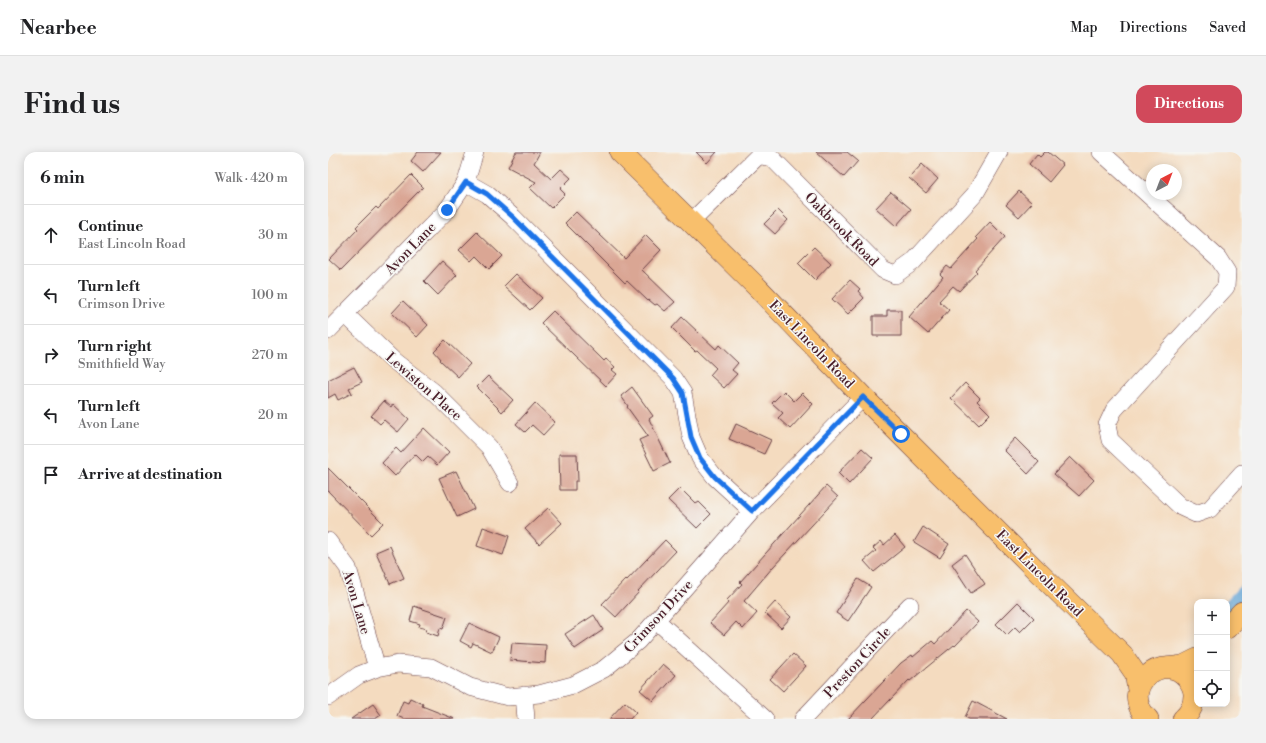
<!DOCTYPE html>
<html lang="en">
<head>
<meta charset="utf-8">
<style>
	body { margin:0; font-family:"Libre Bodoni",serif; background:#f2f2f2; color:#202124 }
	.controls { position:absolute; right:12px; bottom:12px; display:grid; overflow:hidden; border-radius:8px; box-shadow:0 2px 10px #0003 }
	.controls button { width:36px; height:36px; display:grid; place-items:center; padding:0; border:0; border-bottom:1px solid #e0e0e0; background:#fff; color:#202124; font:20px sans-serif }
	.compass { position:absolute; left:818px; top:12px; width:36px; height:36px; border-radius:50%; background:#fff; box-shadow:0 2px 10px #0003; rotate:42deg }
	.stop { position:absolute; width:12px; height:12px; margin:-9px; border:3px solid #1a73e8; border-radius:50%; background:#fff }
	.stop.end { background:#1a73e8; border-color:#fff; box-shadow:0 1px 4px #0008 }
	.list { margin:0; padding:0; list-style:none }
	h2 { display:flex; justify-content:space-between; align-items:center; height:52px; margin:0; padding:0 16px; font-size:17px }
	h2 small { font-size:13px; font-weight:400; color:#757577 }
	.list li { display:grid; grid-template-columns:26px 1fr auto; gap:12px; align-items:center; box-sizing:border-box; height:60px; padding:0 16px; border-top:1px solid #e0e0e0 }
	.list b { display:block; font-size:15px; white-space:nowrap }
	.list p { margin:0; font-size:13px; white-space:nowrap; color:#757577 }
	.list em { font-size:13px; font-style:normal; color:#757577 }
	.icon { flex:none; width:22px; height:22px; fill:none; stroke:currentColor; stroke-width:2; stroke-linecap:round; stroke-linejoin:round }
	.map { position:relative; flex:none; width:914px; height:567px; overflow:hidden; border-radius:12px }
	header { display:flex; align-items:center; gap:24px; box-sizing:border-box; height:56px; padding:0 20px; background:#fff; border-bottom:1px solid #e0e0e0 }
	header strong { font-size:19px }
	nav { display:flex; gap:22px; margin-inline-start:auto; font-size:14px }
	.intro { display:flex; align-items:center; justify-content:space-between; box-sizing:border-box; height:96px; padding:0 24px }
	h1 { margin:0; font-size:28px }
	.button { padding:10px 18px; border-radius:12px; background:#d1495b; color:#fff; font-size:14px; font-weight:700 }
	main { display:flex; gap:24px; padding:0 24px }
	aside { flex:1; background:#fff; border-radius:12px; box-shadow:0 2px 10px #0003 }
	.map>svg:first-child { display:block }
	.lines { fill:none; stroke-linecap:round; stroke-linejoin:round }
	.canal { stroke:#5fa1d3; stroke-width:12 }
	.building { fill:#daa694 }
	.minor-casing { stroke:#643b41; stroke-width:18 }
	.major-casing { stroke:#643b41; stroke-width:22 }
	.minor { stroke:#fff; stroke-width:17 }
	.major { stroke:#f8bf6c; stroke-width:21 }
	.route { stroke:#1a73e8; stroke-width:5 }
	.labels { text-anchor:middle; stroke-width:3; stroke-linejoin:round; paint-order:stroke }
	.street-label { font-size:14px; fill:#4a1f2b; stroke:#f6f6f2 }
</style>
</head>
<body>
<header>
<strong>Nearbee</strong>
<nav><a>Map</a><a>Directions</a><a>Saved</a></nav>
</header>
<div class="intro"><h1>Find us</h1><a class="button">Directions</a></div>
<main>
<aside>
<h2>6 min<small>Walk · 420 m</small></h2>
<ul class="list">
<li><svg class="icon" aria-label="ahead" viewBox="0 0 24 24"><path d="M12 20V5M6 11l6-6 6 6"/></svg><div><b>Continue</b><p>East Lincoln Road</p></div><em>30 m</em></li>
<li><svg class="icon" aria-label="left" viewBox="0 0 24 24"><path d="M17 20v-9H6M10 6l-5 5 5 5"/></svg><div><b>Turn left</b><p>Crimson Drive</p></div><em>100 m</em></li>
<li><svg class="icon" aria-label="right" viewBox="0 0 24 24"><path d="M7 20v-9h11M14 6l5 5-5 5"/></svg><div><b>Turn right</b><p>Smithfield Way</p></div><em>270 m</em></li>
<li><svg class="icon" aria-label="left" viewBox="0 0 24 24"><path d="M17 20v-9H6M10 6l-5 5 5 5"/></svg><div><b>Turn left</b><p>Avon Lane</p></div><em>20 m</em></li>
<li><svg class="icon" aria-label="arrive" viewBox="0 0 24 24"><path d="M6 21V4h12l-3 4 3 4H6"/></svg><div><b>Arrive at destination</b></div></li>
</ul>
</aside>
<div class="map">
<svg width="914" height="567" viewBox="0 0 914 567">
	<rect width="100%" height="100%" fill="#f6f6f2"/>
	<filter id="ink" filterUnits="userSpaceOnUse"><feTurbulence type="fractalNoise" baseFrequency=".025" numOctaves="2"/><feDisplacementMap in="SourceGraphic" scale="8" xChannelSelector="R" yChannelSelector="G"/><feConvolveMatrix kernelMatrix="1 2 1 2 8 2 1 2 1" color-interpolation-filters="sRGB"/></filter>
	<filter id="wash" filterUnits="userSpaceOnUse"><feTurbulence type="fractalNoise" baseFrequency=".012" numOctaves="4" result="noise"/><feDisplacementMap in="SourceGraphic" scale="16" xChannelSelector="R" yChannelSelector="G"/><feGaussianBlur stdDeviation="0.9" result="paint"/><feColorMatrix in="noise" values="0 0 0 0 0 0 0 0 0 0 0 0 0 0 0 0 0 1.4 0 .05"/><feComposite in="paint" operator="in"/></filter>
	<g filter="url(#wash)">
		<rect width="100%" height="100%" fill="#f4dbbf"/>
		<g class="lines">
			<path class="canal" d="M899,456L914,440"/>
		</g>
		<g id="blocks">
			<path class="building" d="M90,0H113L95,20L83,9Z
				M188,0H212L206,11L223,27L233,17L243,26L232,37L237,42L223,56L202,36L208,30L180,15Z
				M368,0H389L379,11Z
				M488,0H519L530,9L516,25Z
				M717,0H720L735,13L721,30L701,12L709,2L712,5Z
				M594,12L610,27L598,41L581,26Z
				M83,23L95,35L13,118L1,107L30,77L28,75L48,55L50,57Z
				M691,39L704,51L691,65L678,53Z
				M563,40L583,57L568,74L548,56Z
				M450,58L460,68L447,82L436,72Z
				M248,60L296,106L318,83L333,98L314,118L347,150L337,159L329,152L327,153L321,148L320,149L299,129L297,131L237,71Z
				M662,70L677,85L647,118L649,120L631,139L625,134L611,149L621,158L600,182L581,165L615,125L612,122L619,114L623,117L650,87L648,85Z
				M149,80L174,104L161,117L148,104L143,109L131,98Z
				M486,95L503,111L487,128L470,111Z
				M114,109L129,123L110,143L96,129Z
				M188,122L214,146L202,158L176,134Z
				M522,128L532,137L530,139L536,146L520,162L504,147Z
				M75,149L100,173L89,185L64,161Z
				M559,158H573V184H545V164H559Z
				M225,159L276,209L278,207L287,215L284,218L289,222L278,234L213,171Z
				M354,165L388,197L391,193L410,211L404,218L409,222L396,236L382,223L388,216L369,198L367,199L344,176Z
				M117,188L142,212L130,225L112,208L113,207L106,199Z
				M26,215L34,230L21,236L24,241L10,248L7,242L0,246V228Z
				M160,224L185,248L174,260L149,235Z
				M637,231L652,246L649,249L662,262L651,273L623,246Z
				M304,235L325,264L321,267L342,311L326,319L311,288L320,284L299,255L300,254L293,244Z
				M456,239L466,249L474,241L485,252L462,277L450,266L455,261L444,251Z
				M56,249L63,255L65,252L81,267L70,280L56,268L52,272L43,264Z
				M207,251L227,270L215,283L204,273L197,280L188,272Z
				M408,272L443,288L436,302L401,287Z
				M96,276L121,300L109,313L100,305L95,310L87,302L67,324L54,311L68,296L73,301Z
				M687,286L711,310L700,322L676,298Z
				M534,296L545,306L521,332L510,321Z
				M231,302H249L250,329H247V338H232Z
				M742,305L766,328L751,344L726,322Z
				M0,316L55,371L43,383L0,339Z
				M128,319L146,357L129,365L111,326Z
				M498,334L510,345L445,415L416,449L429,461L415,477L408,470L396,483L382,471L401,450L399,448L414,432L412,430Z
				M352,336L368,352L371,350L383,362L369,376L340,348Z
				M220,356L234,371L211,392L197,377Z
				M155,375L181,384L175,403L149,394Z
				M595,375L621,392L612,406L586,390Z
				M567,383L577,395L546,420L536,409L548,399L545,396L553,389L556,393Z
				M337,388L348,399L310,439L311,440L288,465L274,452L298,427L299,428Z
				M62,394L76,426L62,432L48,400Z
				M637,402L657,432L643,441L624,412Z
				M530,427L543,435L520,469L508,461Z
				M447,450L463,465L453,476L437,461Z
				M690,450L706,466L692,480L687,475L679,483L668,472Z
				M86,454L119,465L115,477L112,476L110,484L98,480L99,477L91,475L92,472L82,469Z
				M638,459L650,470L627,494L626,493L582,529L581,528L544,567H520L573,511L584,503L585,505L604,489L607,492Z
				M266,463L275,478L247,497L237,482Z
				M141,471L171,485L164,500L145,491L143,495L132,489Z
				M184,491L218,493L217,511L182,508Z
				M465,502L478,514L455,539L442,527Z
				M335,512L348,523L325,549L312,538Z
				M82,546L95,552L94,554L127,567H76L69,564L75,549L80,551Z
				M645,549L679,567H641L637,565Z
				M297,550L308,560L302,567H281Z
				M45,552L53,563L47,567H23Z"/>
		</g>
	</g>
	<g filter="url(#ink)">
		<use href="#blocks" fill-opacity="0" stroke="#643b41" stroke-width="1"/>
		<g class="lines">
			<defs>
				<path id="minor" d="M773,0L890,106L899,120L898,135L786,258L779,273L782,288L853,355L868,362L882,357L914,321
					M431,4L443,5L555,118L567,123L585,110L647,42L671,0
					M138,30L159,42L185,65L345,226L355,241L363,285L372,306L387,325L424,359
					M363,70L434,0
					M17,162L66,209L106,240L161,295L182,331
					M0,179L119,58L138,30L147,0
					M0,389L20,416L49,516
					M328,468L437,567
					M196,543L198,567
					M0,545L31,523L49,516L70,512L103,515L142,535L180,545L211,542L245,533L276,517L310,489L424,359L535,245
					M475,567L582,453"/>
				<path id="major" d="M292,0L429,135L535,245L711,421L794,502L807,521L810,538
					M899,476L914,460
					M839,516L855,514L869,507
					M820,567C788,536 836,497 859,526C863,531 866,537 866,543C866,553 862,561 855,567"/>
			</defs>
			<use href="#minor" class="minor-casing"/>
			<use href="#major" class="major-casing"/>
			<use href="#minor" class="minor"/>
			<use href="#major" class="major"/>
		</g>
	</g>
	<g class="lines" filter="url(#ink)">
		<path class="route" d="M119,58L138,30L159,42L185,65L345,226L355,241L363,285L372,306L387,325L424,359L535,245L573,282"/>
	</g>
	<g class="labels">
		<g class="street-label">
			<text transform="translate(514 77) rotate(45)" y="5">Oakbrook Road</text>
			<text transform="translate(82 96) rotate(-46)" y="5">Avon Lane</text>
			<text transform="translate(484 192) rotate(46)" y="5">East Lincoln Road</text>
			<text transform="translate(96 234) rotate(41)" y="5">Lewiston Place</text>
			<text transform="translate(712 421) rotate(45)" y="5">East Lincoln Road</text>
			<text transform="translate(29 450) rotate(73)" y="5">Avon Lane</text>
			<text transform="translate(330 464) rotate(-47)" y="5">Crimson Drive</text>
			<text transform="translate(529 510) rotate(-47)" y="5">Preston Circle</text>
		</g>
	</g>
</svg>
<div class="controls">
<button>+</button>
<button>−</button>
<button><svg class="icon" aria-label="locate" viewBox="0 0 24 24"><circle cx="12" cy="12" r="6"/><path d="M12 2v4M12 18v4M2 12h4M18 12h4"/></svg></button>
</div>
<svg class="compass" viewBox="-18 -18 36 36"><path d="M0-13l5 13h-10z" fill="#e53935"/><path d="M0 13l5-13h-10z" fill="#757577"/></svg>
<div class="stop" style="left:573px;top:282px"></div>
<div class="stop end" style="left:119px;top:58px"></div>
</div>
</main>
</body>
</html>
